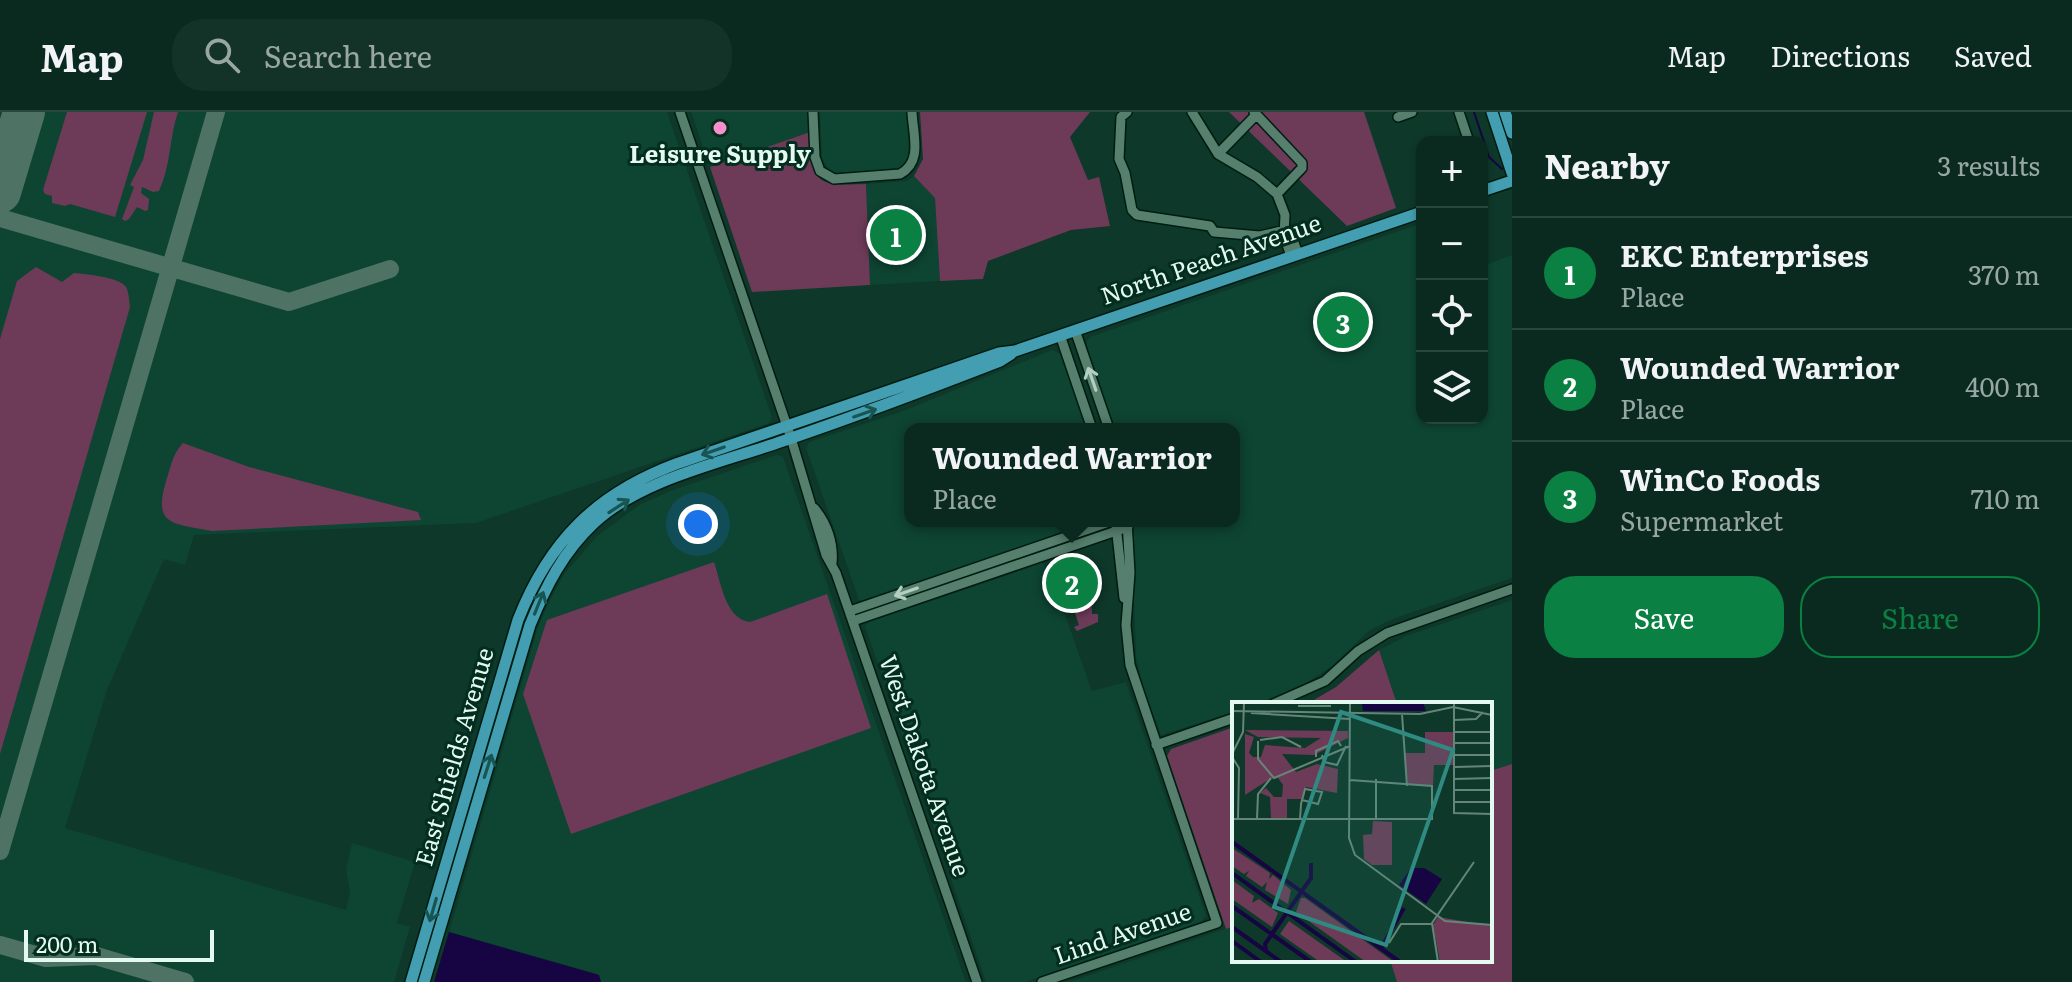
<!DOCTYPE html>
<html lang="en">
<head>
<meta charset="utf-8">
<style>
	body { margin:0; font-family:Literata,serif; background:#133228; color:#f1f3f6 }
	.controls { position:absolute; right:24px; top:24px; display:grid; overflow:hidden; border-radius:16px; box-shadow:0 2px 6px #0004 }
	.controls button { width:72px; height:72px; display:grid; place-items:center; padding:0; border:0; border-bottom:2px solid #2a463d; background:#0a2a1f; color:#f1f3f6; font:40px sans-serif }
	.scale { position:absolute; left:24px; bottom:20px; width:190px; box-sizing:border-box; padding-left:8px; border:4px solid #e4faf0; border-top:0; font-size:22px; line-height:28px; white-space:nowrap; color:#e4faf0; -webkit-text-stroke:6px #022d1f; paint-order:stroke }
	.you { position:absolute; left:698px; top:412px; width:28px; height:28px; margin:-20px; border:6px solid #fff; border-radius:50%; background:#1a73e8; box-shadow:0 0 0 12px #1a73e833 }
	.badge { display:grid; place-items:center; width:52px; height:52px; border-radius:50%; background:#0b8043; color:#fff; font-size:26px; font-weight:700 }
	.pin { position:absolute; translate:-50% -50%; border:4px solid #fff; box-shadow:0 2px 8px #0006 }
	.popup { position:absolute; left:904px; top:311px; width:336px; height:104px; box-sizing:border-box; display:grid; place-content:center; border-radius:16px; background:#0a2a1f; filter:drop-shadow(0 2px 6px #0005); font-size:26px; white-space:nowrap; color:#99a7a4 }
	.popup b { font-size:30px; color:#f1f3f6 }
	.popup::after { content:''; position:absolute; left:50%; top:100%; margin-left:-16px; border:16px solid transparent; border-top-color:#0a2a1f }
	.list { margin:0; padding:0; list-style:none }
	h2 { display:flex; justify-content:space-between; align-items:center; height:104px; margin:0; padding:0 32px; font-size:34px }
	h2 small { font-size:26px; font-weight:400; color:#99a7a4 }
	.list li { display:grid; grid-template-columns:52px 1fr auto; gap:24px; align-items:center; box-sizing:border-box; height:112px; padding:0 32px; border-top:2px solid #2a463d }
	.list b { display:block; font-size:30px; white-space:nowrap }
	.list p { margin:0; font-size:26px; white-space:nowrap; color:#99a7a4 }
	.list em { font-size:26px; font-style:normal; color:#99a7a4 }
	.actions { display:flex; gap:16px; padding:24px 32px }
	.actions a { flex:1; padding:18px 0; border:2px solid #0b8043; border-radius:32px; text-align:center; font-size:28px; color:#0b8043 }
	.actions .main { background:#0b8043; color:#fff }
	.icon { flex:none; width:44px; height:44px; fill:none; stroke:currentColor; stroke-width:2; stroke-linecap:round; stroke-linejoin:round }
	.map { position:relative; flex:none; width:1512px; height:870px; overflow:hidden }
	header { display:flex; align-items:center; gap:48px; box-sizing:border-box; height:112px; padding:0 40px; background:#0a2a1f; border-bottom:2px solid #2a463d }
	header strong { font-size:38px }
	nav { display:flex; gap:44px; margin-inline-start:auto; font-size:28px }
	.search { width:560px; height:72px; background:#133228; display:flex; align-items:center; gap:20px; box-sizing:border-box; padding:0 28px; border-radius:32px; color:#99a7a4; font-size:30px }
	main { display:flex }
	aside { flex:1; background:#0a2a1f }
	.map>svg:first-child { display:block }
	.built { fill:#0e4432 }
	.green { fill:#6d3b58 }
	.water { fill:#160443 }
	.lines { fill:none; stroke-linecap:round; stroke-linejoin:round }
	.stream { stroke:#160443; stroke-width:2 }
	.taxiway { stroke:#4e7264; stroke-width:18 }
	.runway { stroke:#4e7264; stroke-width:42 }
	.minor-casing { stroke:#001d12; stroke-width:12 }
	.major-casing { stroke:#001d12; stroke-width:14 }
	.minor { stroke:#567f6d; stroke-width:9 }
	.major { stroke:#429eb0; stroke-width:11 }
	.oneway { stroke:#b2cfc2 }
	.oneway2 { stroke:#185552 }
	.poi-dot { fill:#f890cc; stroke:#022d1f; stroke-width:3 }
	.labels { text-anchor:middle; stroke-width:6; stroke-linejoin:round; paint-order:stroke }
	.poi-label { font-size:24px; font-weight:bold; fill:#e4faf0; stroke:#022d1f }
	.street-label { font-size:24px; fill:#e4faf0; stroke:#022d1f }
	.inset-river { fill:none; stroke:#160443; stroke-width:4 }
	.inset-road { fill:none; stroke:#648679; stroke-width:2 }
	.view { fill:#2f8a82; fill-opacity:0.15; stroke:#2f8a82; stroke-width:4 }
	.inset-edge { fill:none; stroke:#e4faf0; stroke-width:4 }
</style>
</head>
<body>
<header>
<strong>Map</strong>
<div class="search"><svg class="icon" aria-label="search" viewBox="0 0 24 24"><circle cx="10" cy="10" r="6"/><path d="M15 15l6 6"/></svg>Search here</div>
<nav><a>Map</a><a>Directions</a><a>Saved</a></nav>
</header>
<main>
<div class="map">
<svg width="1512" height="870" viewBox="0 0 1512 870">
	<rect width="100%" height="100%" fill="#0e3829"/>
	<path class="built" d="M0,0H667L772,305L769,311L476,411L194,423L185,453L164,447L107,578L65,716L346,798L350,781L346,757L352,731L415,750L397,811L410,815L394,870H0Z
		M691,0H809L810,20L710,55Z
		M820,0H908L909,46L902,57L896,59L836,61L829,58L822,47Z
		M914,64L935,85L940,169L870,173L866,72L906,69Z
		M1422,111V306H1482V154L1512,143V466L1393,507L1370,518L1332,554L1303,573L1284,581V583L1258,592H1234V600L1161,623L1143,575L1136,545L1131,409H1234V317H1114L1087,234V229L1090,225Z
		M1052,238L1060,242L1087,317H910V409H1097L864,489L859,488L806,336L809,330L903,299Z
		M777,343L783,345L966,870H601L598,862L449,820L538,515L550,488L565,461L597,424L639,393L670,379Z
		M1043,451L1056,477L1092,579L1126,570L1206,804L1201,810L1025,870H986L865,514L870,509Z
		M1512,488V652L1490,659V592H1397L1379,538L1406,524Z
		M1234,814V848H1390L1397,870H1069Z"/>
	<path class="green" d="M67,0H147L115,105L70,92L65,94L52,91V84L45,82L43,78Z
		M154,0H178C169,27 171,53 159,79L153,80L142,75L141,81L149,87L148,98L145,99L137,95L129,107L125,109L122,107L134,75L130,73L143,48Z
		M920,0H1090L1070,25L1088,68L1099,65L1110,114L1071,118L988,149L983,167L940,169L935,86L914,64L923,47Z
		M1229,0H1364L1396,96L1347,114Z
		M810,20C812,72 815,74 866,72L870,173L752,180L710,55Z
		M36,155L62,170L74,161C86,162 119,165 126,175C129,180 129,189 130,195L0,642V227L17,169Z
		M183,331L249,355L418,400L421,408L212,419C171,411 152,414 167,366C171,354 173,341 183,331Z
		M714,450C721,470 725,507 750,510L827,482L871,616L571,722L523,582L547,508Z
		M1094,454L1096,459H1091L1092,502H1098V510L1077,519L1074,515L1079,513L1065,472L1059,473L1056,467L1059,465L1062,471L1088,461L1087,456Z
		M1379,538L1397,592H1307L1336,575Z
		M1234,615V814L1226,817L1167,644L1171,637Z
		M1512,652V870H1397L1390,848H1490V659Z"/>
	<path class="water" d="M449,820L599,863L601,870H434Z"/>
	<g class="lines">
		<path class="stream" d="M1474,0L1489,45L1502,57"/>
		<path class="taxiway" d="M0,106L289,190L390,157
			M0,739L216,0
			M0,833L46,846L96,844L185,870"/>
		<path class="runway" d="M0,80L24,0"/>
		<defs>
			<path id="minor" d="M680,0L791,326L826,443L836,461L977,870
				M813,0L815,45L820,59L834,67L900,62C923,50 913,23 912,0
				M1127,0L1121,5L1119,47L1125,61L1132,98L1137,103L1210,114L1214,120L1260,124L1285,118
				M1192,0L1218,42L1257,65L1277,82L1285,103L1284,124L1291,144
				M1254,0L1302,51V56L1277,82
				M1459,0L1469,30
				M1398,5L1412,0
				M1218,42L1256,3
				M1285,118L1291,122L1298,142
				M1075,218L1109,317
				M1060,223L1092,317
				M814,396C827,411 834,432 832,451
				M1116,413L1124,486
				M850,499L1112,409
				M853,509L1128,415
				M1273,592L1325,569L1358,539L1387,521L1512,477
				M1156,633L1234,606
				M1042,870L1217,811L1130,553L1126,513L1130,461L1127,409"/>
			<path id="major" d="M1492,0L1512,61
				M1505,0L1512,21
				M1482,79L1512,69
				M411,870L518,508C549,429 596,382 676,352L999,241L1015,239L1422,100
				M424,870L530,513C546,474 563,440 594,411C641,367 724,350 783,329C856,304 928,277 1000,249L1011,242"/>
		</defs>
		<use href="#minor" class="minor-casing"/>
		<use href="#major" class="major-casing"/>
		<use href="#minor" class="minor"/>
		<use href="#major" class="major"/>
	</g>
	<defs><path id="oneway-shaft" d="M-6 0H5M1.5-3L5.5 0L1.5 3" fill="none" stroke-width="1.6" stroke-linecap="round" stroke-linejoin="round" transform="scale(2)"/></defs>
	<g class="oneway">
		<use href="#oneway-shaft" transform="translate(1092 267) rotate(-109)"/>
		<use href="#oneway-shaft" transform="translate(906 480) rotate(161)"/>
	</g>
	<g class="oneway2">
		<use href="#oneway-shaft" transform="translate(865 301) rotate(-19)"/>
		<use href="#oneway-shaft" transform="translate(713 339) rotate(161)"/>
		<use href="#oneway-shaft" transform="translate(619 394) rotate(-33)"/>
		<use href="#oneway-shaft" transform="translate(539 491) rotate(-68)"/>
		<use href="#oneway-shaft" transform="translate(488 654) rotate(-72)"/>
		<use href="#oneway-shaft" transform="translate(433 798) rotate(106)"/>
	</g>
	<circle class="poi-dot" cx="720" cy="16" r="8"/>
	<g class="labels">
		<g class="poi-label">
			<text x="720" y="51">Leisure Supply</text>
		</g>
		<g class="street-label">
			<text transform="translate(1211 148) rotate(-19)" y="8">North Peach Avenue</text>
			<text transform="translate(455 645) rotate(-74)" y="8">East Shields Avenue</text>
			<text transform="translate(924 654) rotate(71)" y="8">West Dakota Avenue</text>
			<text transform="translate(1123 822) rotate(-19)" y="8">Lind Avenue</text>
		</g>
	</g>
	<g transform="translate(1232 590)">
		<rect width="260" height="260" fill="#0e3829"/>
		<path d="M13,28L116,29V36L82,53L50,52L64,70L85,62L106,67L105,91L74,85L70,97H55V116H39L38,95L28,91L34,86L42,95H50L51,83L46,76L38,77L13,93V32L22,35L17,51L21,55H29L33,43L73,46L89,36L26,35ZM193,30H222L221,63H202L201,83H176L172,51H193ZM141,119L160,120V163H140L132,157L131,133L140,132ZM0,146L38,171L37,177L41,173L59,188L56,202L33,188L35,180L30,185L14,174L17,169L12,172L0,164ZM0,178L22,194L20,201L27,197L46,211L40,225L0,197ZM69,196H73L162,260H134L64,210ZM206,215L260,224V260H208L201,223ZM57,219L115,260H88L48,232Z" fill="#6d3b58"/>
		<path d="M191,0L194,9H131L130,2ZM179,166H192L210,177L194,202L167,183Z" fill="#160443"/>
		<path class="inset-river" d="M0,140L168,260M0,171L124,260M0,204L79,260M0,225L49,260M0,239L29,260M149,246L172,206M34,249L33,242L79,176V161"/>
		<path class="inset-road" d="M118,0L117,136L123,153L213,219L260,223M222,0V111L260,112M66,4H99M0,9L188,12L221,5L260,13M19,11L118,17M170,12L175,84M222,18L244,17L251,10M223,30H260M28,38L50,35L69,45M26,39V57L42,76L118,44M223,41H260M0,52L11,30L12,0M90,53L92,60L105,63L114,44M223,53H260M0,55L7,66L6,117M84,55V49L106,39L109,44M223,65L260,64M222,77L260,76M222,88H260M222,100H260M0,117H200V84L118,78M25,117L26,92L39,76M68,117L69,103V102L70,98L71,95L73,87L90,90L86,102L70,98M144,117V77M157,241L169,222H200M206,260L200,221L242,160"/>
		<path class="view" d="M109,10L221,48L154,243L42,205Z"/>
		<rect width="260" height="260" class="inset-edge"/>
	</g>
</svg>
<div class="controls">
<button>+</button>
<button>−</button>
<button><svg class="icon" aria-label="locate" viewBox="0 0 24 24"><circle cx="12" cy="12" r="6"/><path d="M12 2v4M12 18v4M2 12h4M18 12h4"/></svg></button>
<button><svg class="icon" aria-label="layers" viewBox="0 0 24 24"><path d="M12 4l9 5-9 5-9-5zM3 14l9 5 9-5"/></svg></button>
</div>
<div class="scale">200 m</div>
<div class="you"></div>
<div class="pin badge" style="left:896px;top:123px">1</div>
<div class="pin badge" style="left:1072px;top:471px">2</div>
<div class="popup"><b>Wounded Warrior</b>Place</div>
<div class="pin badge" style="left:1343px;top:210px">3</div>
</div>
<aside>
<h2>Nearby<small>3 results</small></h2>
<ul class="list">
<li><span class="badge">1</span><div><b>EKC Enterprises</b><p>Place</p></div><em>370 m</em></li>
<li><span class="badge">2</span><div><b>Wounded Warrior</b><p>Place</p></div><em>400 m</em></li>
<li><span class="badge">3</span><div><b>WinCo Foods</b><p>Supermarket</p></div><em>710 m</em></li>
</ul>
<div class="actions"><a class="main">Save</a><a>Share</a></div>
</aside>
</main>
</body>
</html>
